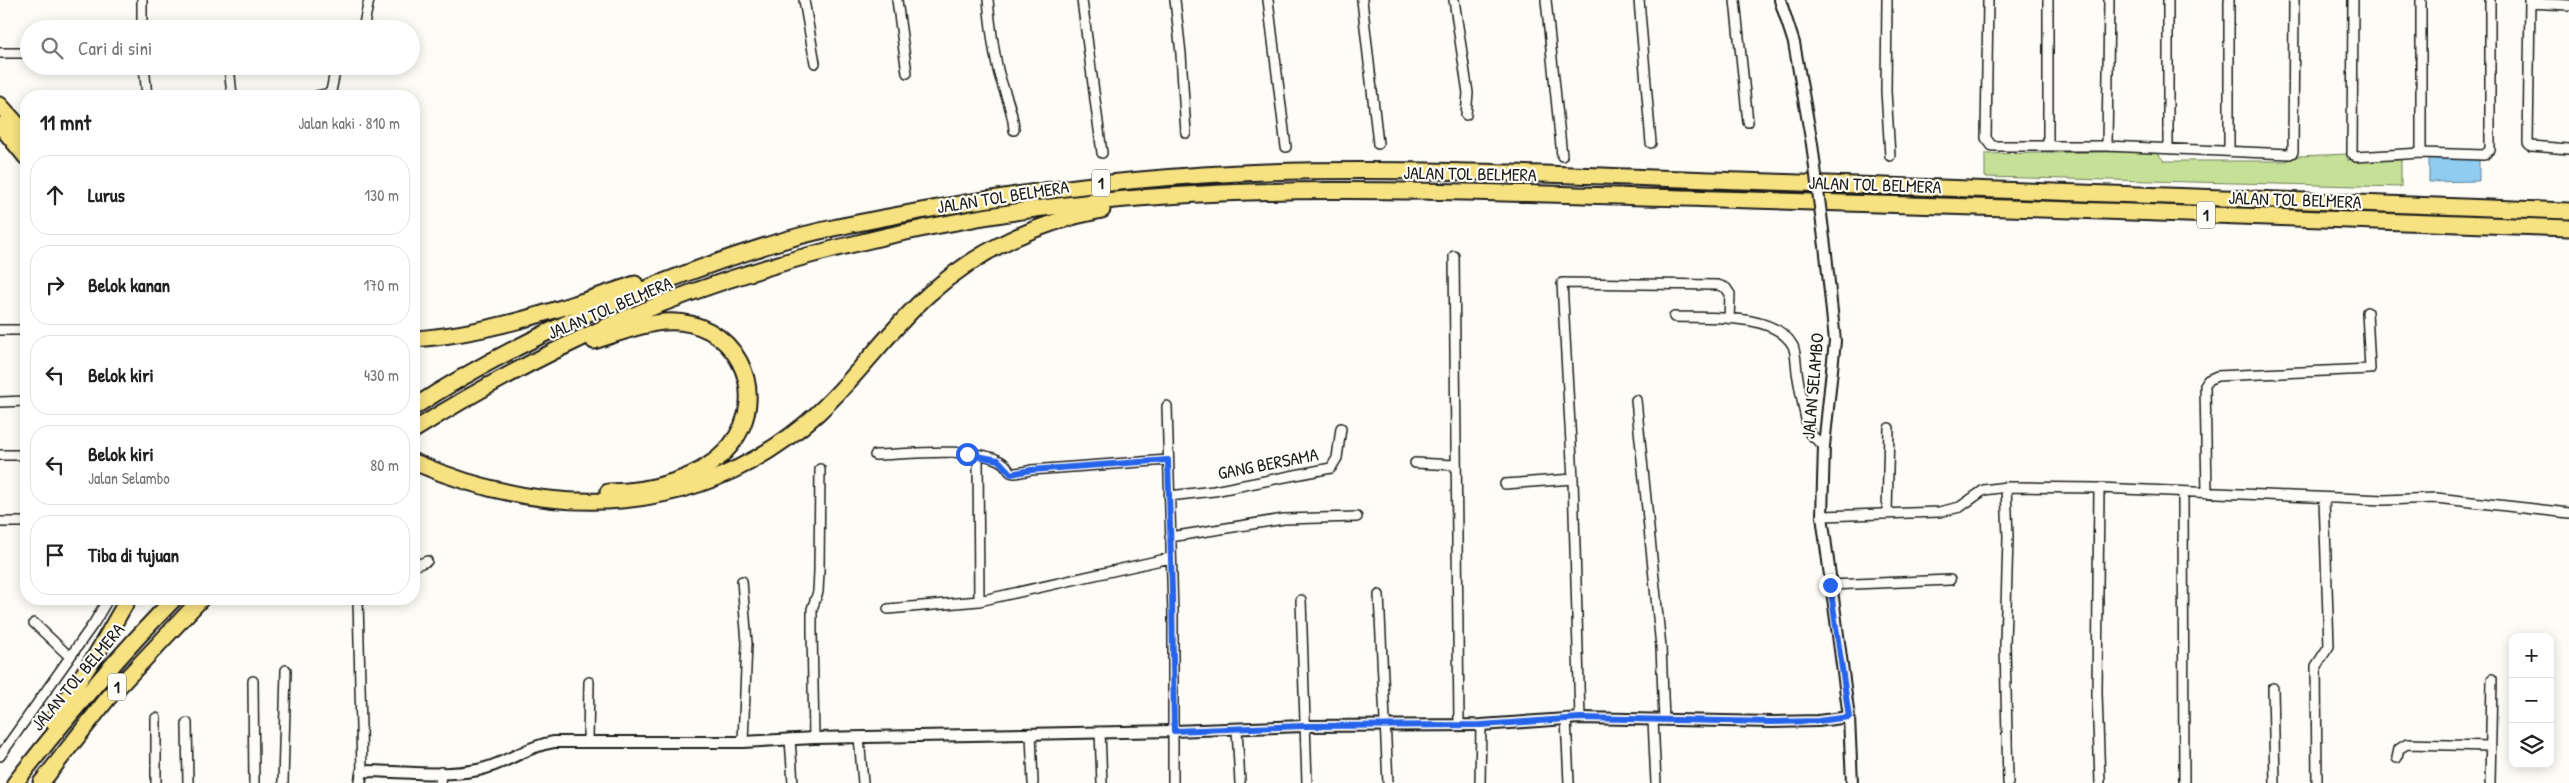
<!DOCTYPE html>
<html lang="id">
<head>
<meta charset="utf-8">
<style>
	body { margin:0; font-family:"Patrick Hand",sans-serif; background:#f2f2f2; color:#222 }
	.controls { position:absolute; right:15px; bottom:15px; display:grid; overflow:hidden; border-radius:10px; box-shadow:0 2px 12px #0003 }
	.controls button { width:45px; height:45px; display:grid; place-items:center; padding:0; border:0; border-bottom:1px solid #e0e0e0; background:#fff; color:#222; font:25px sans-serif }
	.stop { position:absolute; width:15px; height:15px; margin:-11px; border:4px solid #2563eb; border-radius:50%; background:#fff }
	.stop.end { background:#2563eb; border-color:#fff; box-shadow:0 1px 5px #0008 }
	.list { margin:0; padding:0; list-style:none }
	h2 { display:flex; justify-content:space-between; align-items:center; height:65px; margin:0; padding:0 20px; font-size:21px }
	h2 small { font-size:16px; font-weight:400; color:#767676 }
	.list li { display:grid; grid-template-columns:32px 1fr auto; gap:15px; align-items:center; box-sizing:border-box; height:80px; margin:0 10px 10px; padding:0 10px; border:1px solid #e0e0e0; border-radius:20px }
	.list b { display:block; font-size:19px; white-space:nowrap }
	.list p { margin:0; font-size:16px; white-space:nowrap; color:#767676 }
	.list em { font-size:16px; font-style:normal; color:#767676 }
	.icon { flex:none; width:28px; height:28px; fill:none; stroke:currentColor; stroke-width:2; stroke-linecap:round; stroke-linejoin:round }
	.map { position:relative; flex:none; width:2569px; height:783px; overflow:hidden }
	.search { position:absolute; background:#fff; box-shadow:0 2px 12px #0003; left:20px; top:20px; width:400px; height:55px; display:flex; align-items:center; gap:12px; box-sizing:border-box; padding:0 18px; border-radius:28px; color:#767676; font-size:19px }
	.panel { position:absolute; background:#fff; box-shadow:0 2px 12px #0003; left:20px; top:90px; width:400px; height:515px; border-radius:20px }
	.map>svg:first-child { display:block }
	.green { fill:#c6e097; stroke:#717e5a }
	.water { fill:#8fccf0; stroke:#61869b }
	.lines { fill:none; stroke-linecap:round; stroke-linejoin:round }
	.minor-casing { stroke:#1c1c1c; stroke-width:12 }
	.tertiary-casing { stroke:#1c1c1c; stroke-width:14 }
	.motorway-casing { stroke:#1c1c1c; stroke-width:19 }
	.minor { stroke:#fdfcf7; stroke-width:9 }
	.tertiary { stroke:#fdfcf7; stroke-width:10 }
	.motorway { stroke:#f7e281; stroke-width:15 }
	.tertiary-bridge-casing { stroke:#1c1c1c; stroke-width:14; stroke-linecap:butt }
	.tertiary-bridge { stroke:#fdfcf7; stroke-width:10 }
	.route { stroke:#2563eb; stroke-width:6 }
	.labels { text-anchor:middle; stroke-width:4.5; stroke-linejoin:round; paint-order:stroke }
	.shield { fill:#fdfcf7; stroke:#605f5e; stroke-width:1 }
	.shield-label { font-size:16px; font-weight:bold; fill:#1c1c1c }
	.street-label { font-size:18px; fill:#1c1c1c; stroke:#fdfcf7 }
</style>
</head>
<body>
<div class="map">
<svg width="2569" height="783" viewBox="0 0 2569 783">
	<rect width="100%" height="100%" fill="#fdfcf7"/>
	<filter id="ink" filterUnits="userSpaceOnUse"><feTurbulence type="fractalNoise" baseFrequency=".02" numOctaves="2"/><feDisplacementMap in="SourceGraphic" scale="10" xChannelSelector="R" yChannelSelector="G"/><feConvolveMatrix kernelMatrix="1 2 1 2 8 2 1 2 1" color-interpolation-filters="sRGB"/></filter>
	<g filter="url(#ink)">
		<path class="green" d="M2156,151L2164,161H2286L2299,156L2347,154V160H2401V187L1985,177V154Z"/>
		<path class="water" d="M2479,157V181L2429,182V158Z"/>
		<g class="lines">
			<defs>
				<path id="minor" d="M804,0L815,63
					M897,0L907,73
					M988,0C990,23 993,47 998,70C1003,91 1013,108 1014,130
					M1082,0L1102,153
					M1175,0L1181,54L1186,133
					M1268,0L1286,147
					M1362,0L1378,144
					M1454,0L1468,93L1466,115
					M1546,0L1562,156
					M1639,0L1651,143
					M1735,0L1748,122
					M1887,0L1886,91L1890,156
					M1988,0L1986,138L1992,146H2107L2290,154L2293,152L2294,0
					M2353,0L2352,154L2356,157L2421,153L2484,155L2490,150V0
					M2530,0L2528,143L2531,146L2569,149
					M2530,3L2569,5
					M142,29V0
					M363,29L369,0
					M0,53H29
					M144,66L147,96
					M229,66L232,96
					M316,96L330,93
					M330,96L335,72L340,66
					M2048,146V0
					M2107,146L2109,0
					M2168,148V0
					M2229,151V0
					M2421,153V0
					M1454,256L1459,725
					M1674,317C1707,318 1775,312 1793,346C1796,353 1796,364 1797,372C1800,391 1804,410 1808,429L1810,434L1824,446
					M0,330H26
					M1636,400L1661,647L1664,720
					M0,402L26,401
					M1167,406L1173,614V783
					M0,455H26
					M875,455C908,454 969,447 998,460C1016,468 999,478 1031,470L1168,460
					M978,456L979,601
					M1415,463L1455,465
					M1505,484L1573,479
					M2006,487L2008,537L2005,644L2008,783
					M2099,488L2097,693L2100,783
					M2183,493L2184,783
					M2207,493L2205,385L2208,380L2217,376L2370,369L2367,312
					M1169,496L1214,491L1331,468L1337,458L1341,428
					M1887,514L1889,428
					M1822,516L1939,512L1960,507L1984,490L2006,487L2099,488L2384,500L2436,498L2569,513
					M0,522H26
					M1170,537L1284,519L1357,517
					M414,566L427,561
					M742,581L747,643L743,742
					M1830,585L1950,580
					M1379,595L1388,783
					M358,599L362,771
					M1301,600L1307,783
					M888,609L979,601L1170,558
					M34,623L70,657
					M253,681L254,783
					M2273,688L2275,783
					M1566,718L1569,783
					M1580,718L1573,479L1562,283L1718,285L1726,288L1730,294L1729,319
					M1653,720L1656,783
					M187,723L188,783
					M1237,729L1240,783
					M1100,732L1102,783
					M1031,733L1033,783
					M859,737L863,783
					M814,738L812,631V609L818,592L819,571L820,469
					M790,739L793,783
					M588,741L589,682
					M0,756L94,623L108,599
					M2397,758L2399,749L2407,744L2490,746
					M156,783V718
					M283,783L286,670
					M440,783L441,772
					M1480,783L1481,725
					M2317,783L2316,666L2329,646L2324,498
					M2490,783L2492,679"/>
				<path id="tertiary" d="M1780,0L1794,43L1812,144
					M1826,254L1835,341L1824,446L1822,516L1849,717L1852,783
					M360,783L362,771C400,771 441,777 478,770C505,765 526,746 554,742H743L814,738L1174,731L1304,726L1481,725L1580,718L1772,722L1818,721L1849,717"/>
				<path id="motorway" d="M0,105L26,134
					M0,125L26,157
					M414,339C489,334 563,308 635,284
					M594,341C617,334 640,324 664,322C733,316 774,392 730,446C703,479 649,492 608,492
					M414,407C522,337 652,281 775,243C820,229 868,221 915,212C1031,190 1148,176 1266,172C1424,167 1583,176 1741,181C2017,189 2293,201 2569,211
					M414,430C479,389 548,352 619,321C753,263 921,222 1067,205C1283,180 1502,194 1718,199C2002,206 2285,218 2569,228
					M414,462C553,522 701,519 818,413C858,376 889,330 929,294C980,249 1036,223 1102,210
					M52,721L96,655L128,599
					M15,783C65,719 117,657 174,599
					M41,783L108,698L201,599"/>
			</defs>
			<use href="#minor" class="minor-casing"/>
			<use href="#tertiary" class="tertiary-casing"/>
			<use href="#motorway" class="motorway-casing"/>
			<use href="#minor" class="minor"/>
			<use href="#tertiary" class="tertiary"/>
			<use href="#motorway" class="motorway"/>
			<defs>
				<path id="tertiary-bridge" d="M1812,144L1826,254"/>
			</defs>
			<use href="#tertiary-bridge" class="tertiary-bridge-casing"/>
			<use href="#tertiary-bridge" class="tertiary-bridge"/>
		</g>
	</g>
	<g class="lines" filter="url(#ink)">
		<path class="route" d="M967,454L998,460L1011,474L1031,470L1168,460L1172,591L1174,731L1304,726L1481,725L1580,718L1772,722L1818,721L1849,717L1830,585"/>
	</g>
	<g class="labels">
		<g class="shield">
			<rect x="1092" y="169.5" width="18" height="27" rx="4"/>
			<rect x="2197" y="201.5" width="18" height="27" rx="4"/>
			<rect x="108" y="673.5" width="18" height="27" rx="4"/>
		</g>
		<g class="shield-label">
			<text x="1101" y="189">1</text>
			<text x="2206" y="221">1</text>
			<text x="117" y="693">1</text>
		</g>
		<g class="street-label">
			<text transform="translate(1470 174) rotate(1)" y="6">JALAN TOL BELMERA</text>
			<text transform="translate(1875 185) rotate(2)" y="6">JALAN TOL BELMERA</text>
			<text transform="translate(1003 197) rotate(-9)" y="6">JALAN TOL BELMERA</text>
			<text transform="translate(2295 200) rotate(2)" y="6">JALAN TOL BELMERA</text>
			<text transform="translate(610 308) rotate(-23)" y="6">JALAN TOL BELMERA</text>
			<text transform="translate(1813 386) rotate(-85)" y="6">JALAN SELAMBO</text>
			<text transform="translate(1268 464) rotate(-11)" y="6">GANG BERSAMA</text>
			<text transform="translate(78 677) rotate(-50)" y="6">JALAN TOL BELMERA</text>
		</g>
	</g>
</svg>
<div class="controls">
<button>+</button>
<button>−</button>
<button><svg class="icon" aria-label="layers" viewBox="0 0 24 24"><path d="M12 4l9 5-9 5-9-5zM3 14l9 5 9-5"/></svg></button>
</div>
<div class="stop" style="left:967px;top:454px"></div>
<div class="stop end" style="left:1830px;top:585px"></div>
<div class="search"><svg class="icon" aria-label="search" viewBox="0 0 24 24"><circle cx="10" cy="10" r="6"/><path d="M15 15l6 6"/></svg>Cari di sini</div>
<section class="panel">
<h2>11 mnt<small>Jalan kaki · 810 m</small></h2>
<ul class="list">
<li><svg class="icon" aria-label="ahead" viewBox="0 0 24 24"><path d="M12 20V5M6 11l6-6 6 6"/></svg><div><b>Lurus</b></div><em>130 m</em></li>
<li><svg class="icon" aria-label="right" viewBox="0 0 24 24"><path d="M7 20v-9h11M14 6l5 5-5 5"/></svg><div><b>Belok kanan</b></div><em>170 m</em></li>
<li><svg class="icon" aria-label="left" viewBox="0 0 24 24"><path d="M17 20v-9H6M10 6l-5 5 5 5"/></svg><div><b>Belok kiri</b></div><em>430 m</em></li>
<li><svg class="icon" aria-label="left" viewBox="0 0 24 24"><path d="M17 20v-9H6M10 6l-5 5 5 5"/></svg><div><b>Belok kiri</b><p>Jalan Selambo</p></div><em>80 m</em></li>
<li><svg class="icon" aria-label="arrive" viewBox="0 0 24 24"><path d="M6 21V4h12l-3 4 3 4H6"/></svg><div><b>Tiba di tujuan</b></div></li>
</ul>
</section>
</div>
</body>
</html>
